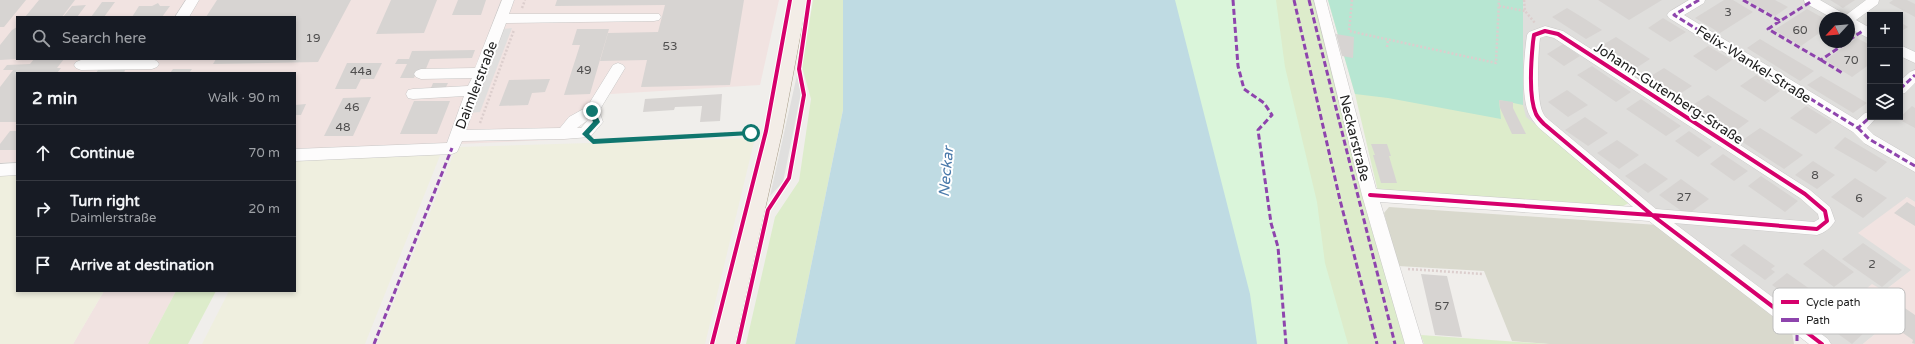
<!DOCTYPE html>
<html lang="en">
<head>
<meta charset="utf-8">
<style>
	body { margin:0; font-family:"Varela Round",sans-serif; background:#20242c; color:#f1f3f6 }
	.controls { position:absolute; right:12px; top:12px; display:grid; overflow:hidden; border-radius:0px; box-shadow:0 2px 6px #0003 }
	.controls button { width:36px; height:36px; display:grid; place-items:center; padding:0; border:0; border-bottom:1px solid #363941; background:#171b24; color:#f1f3f6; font:20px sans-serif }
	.compass { position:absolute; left:1819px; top:12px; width:36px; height:36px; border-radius:50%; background:#171b24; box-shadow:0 2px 6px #0003; rotate:244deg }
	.stop { position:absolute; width:12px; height:12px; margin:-9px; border:3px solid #0f766e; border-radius:50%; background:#fff }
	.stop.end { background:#0f766e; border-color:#fff; box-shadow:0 1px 4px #0008 }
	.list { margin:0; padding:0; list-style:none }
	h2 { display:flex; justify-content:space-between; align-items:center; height:52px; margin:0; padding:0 16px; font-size:17px }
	h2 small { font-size:13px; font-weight:400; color:#9ea1a6 }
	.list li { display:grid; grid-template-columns:26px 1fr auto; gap:12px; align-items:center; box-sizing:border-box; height:56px; padding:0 16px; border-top:1px solid #363941 }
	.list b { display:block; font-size:15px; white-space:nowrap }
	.list p { margin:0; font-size:13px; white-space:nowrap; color:#9ea1a6 }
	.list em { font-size:13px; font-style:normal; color:#9ea1a6 }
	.icon { flex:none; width:22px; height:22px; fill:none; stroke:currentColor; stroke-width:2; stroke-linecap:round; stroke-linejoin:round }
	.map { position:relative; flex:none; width:1915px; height:344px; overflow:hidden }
	.search { position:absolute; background:#171b24; box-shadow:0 2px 6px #0003; left:16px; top:16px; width:280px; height:44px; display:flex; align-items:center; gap:10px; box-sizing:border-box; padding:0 14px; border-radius:0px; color:#9ea1a6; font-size:15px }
	.panel { position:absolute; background:#171b24; box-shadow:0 2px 6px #0003; left:16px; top:72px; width:280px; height:220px; border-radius:0px }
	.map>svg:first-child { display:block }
	.residential { fill:#dfdedc; fill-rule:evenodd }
	.commercial { fill:#f1e3e1; fill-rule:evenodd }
	.construction { fill:#d9d9cd }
	.farmland { fill:#efefdf }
	.grass { fill:#ddeccb }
	.park { fill:#daf5da }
	.pitch { fill:#b7e6d2 }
	.parking { fill:#e0dfde }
	.water { fill:#bfdbe3 }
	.building { fill:#d7d4d2 }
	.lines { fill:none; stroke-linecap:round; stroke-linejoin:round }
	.minor-casing { stroke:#c9c8c7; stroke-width:1 }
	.major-casing { stroke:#a79c86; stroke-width:1 }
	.path { stroke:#dccecd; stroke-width:2.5; stroke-dasharray:2 2; stroke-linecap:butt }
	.minor { fill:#fdfcfc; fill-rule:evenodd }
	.major { fill:#f3ede7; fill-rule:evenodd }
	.quiet { stroke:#8e44ad; stroke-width:3; stroke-dasharray:6 3; stroke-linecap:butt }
	.cycleway-casing { stroke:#fff; stroke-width:6 }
	.cycleway { stroke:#d6006c; stroke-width:4 }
	.route { fill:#0f766e }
	.labels { text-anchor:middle; stroke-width:4; stroke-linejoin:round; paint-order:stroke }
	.number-label { font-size:12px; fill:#4f4e4e }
	.street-label { font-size:14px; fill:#222; stroke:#fff }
	.water-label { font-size:15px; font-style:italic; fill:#4a7aab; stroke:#fff }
	.key { fill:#fff; stroke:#bdbdbd; stroke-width:1 }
	.key-label { font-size:11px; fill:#222 }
</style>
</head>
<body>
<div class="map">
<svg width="1915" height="344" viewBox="0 0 1915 344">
	<rect width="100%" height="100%" fill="#f0eeeb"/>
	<path class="residential" d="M1523,0H1915V202L1906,197L1912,270L1884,291L1847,305L1880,330L1863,344H1815L1625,194L1526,134L1518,103L1523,104ZM1870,15H1900V117H1870ZM1825,18H1849V42H1825Z"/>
	<path class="commercial" d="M0,0H779L760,85L594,95L574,139L295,151V73H17V162L0,163ZM17,17H295V59H17Z
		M1907,197L1915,202V344H1863L1880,330L1847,305L1872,284L1884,291L1911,270L1858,233Z
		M104,291H176L148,344H73Z"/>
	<path class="construction" d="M1389,207L1658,225L1791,326L1794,344H1549L1512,341L1484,271L1398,266L1384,213Z"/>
	<path class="farmland" d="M755,138L705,344H377L454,153L459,147Z
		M441,153L365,344H202L229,291H295V161Z
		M17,175V291H104L73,344H0V176Z"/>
	<path class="grass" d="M813,0H843V110L795,344H746L775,217L799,181L811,99L802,67Z
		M1175,0H1314L1370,217L1406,344H1257Z
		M1328,0H1522L1523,105L1526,117L1625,194L1629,203L1623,206L1612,207L1379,196L1355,94Z
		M176,291H216L188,344H148Z
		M1421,335L1549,344H1424Z"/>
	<path class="park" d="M963,0H1276L1285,67L1317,202L1325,263L1348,344H1012Z"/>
	<path class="pitch" d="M1328,0H1523V105L1499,100L1501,119L1388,98L1355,94Z"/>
	<path class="parking" d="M512,28L480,112L469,113L502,29Z
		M797,75L801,93L783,182L770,196Z"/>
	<path class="water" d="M843,0H1175L1250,294L1257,344H795L843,110Z"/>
	<path class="building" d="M0,0H26L4,27H0Z
		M39,0H75L62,17H25Z
		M217,0H351L318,62L213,64L216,59H295V17H206Z
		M391,0H437L424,33L376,34Z
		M458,0H486L481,15H452Z
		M557,0H744L730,85L641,87L647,60L600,61L608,33L658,32L665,5L555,6Z
		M1598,0H1662L1629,20Z
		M1724,0H1733L1753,12L1720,33L1695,18Z
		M1747,0H1775L1788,7L1775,16Z
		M1830,0H1855L1843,8Z
		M1893,0H1907L1915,4V17L1889,3Z
		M102,2H115L104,17H91Z
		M158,3L160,6H170L162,17H132L139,6H152Z
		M86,5L77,17H63L72,6Z
		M1567,8L1585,19L1602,30L1586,39L1552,17Z
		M1807,9L1825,19V29L1801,46L1774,30Z
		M1663,18L1686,32L1670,42L1648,28Z
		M1900,22L1908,27L1900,32Z
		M17,27V59L0,60V45L12,30Z
		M577,29H609L590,94L564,95L580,45H572Z
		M1336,34L1354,37L1353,58L1342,56Z
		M1616,37L1650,59L1633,70L1599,47Z
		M1857,38L1870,45V64L1852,77L1825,60Z
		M1760,39L1792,58L1814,71L1800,81L1747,48Z
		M1563,44L1580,56L1564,66L1547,54Z
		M1708,46L1732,60L1716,71L1693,56Z
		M475,50L472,58L430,59L425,71H417L414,78H400L407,64H395L398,59H409L412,51Z
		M34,59H64L57,68H61L57,73H17V122H0V87L13,70H3L7,65L30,64Z
		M347,63H382L374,79H361L356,89H335Z
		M1592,66L1611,79L1631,92L1616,102L1577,75Z
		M1664,68L1692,86L1675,97L1646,79Z
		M173,69H192L189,73H170Z
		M98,70H125L124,73H96Z
		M1756,75L1780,91L1765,102L1740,86Z
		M1821,76L1852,94L1867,103L1853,113L1807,85Z
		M550,79L545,92L532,93L528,105L499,106L509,80Z
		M433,83H448L446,87L431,88Z
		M1567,90L1588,105L1568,117L1548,102Z
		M722,94L720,121L700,122L702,106L675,107L674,110L643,112L645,99Z
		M1708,95L1728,108L1749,121L1733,133L1691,106Z
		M371,97L353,136H324L343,98Z
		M1641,99L1659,111L1681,126L1666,136L1626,109Z
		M1499,100L1513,102V108L1526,134H1512L1500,108Z
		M414,101H450L437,134H400Z
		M306,104L301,115H295V105Z
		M1806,106L1832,122L1816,134L1790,118Z
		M1912,106L1915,108V128L1898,119Z
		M1585,117L1608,133L1588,146L1565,130Z
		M1760,128L1781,141L1803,155L1784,169L1741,141Z
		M10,131H17V150H0V144Z
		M1689,131L1712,147L1698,157L1675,141Z
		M1845,137L1887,162L1876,172L1834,148Z
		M1617,140L1639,155L1619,169L1597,153Z
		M1371,144H1387L1391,156H1389L1397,183H1381L1373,155H1375Z
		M1723,154L1748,171L1734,181L1710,164Z
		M1813,161L1835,175L1817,189L1795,175Z
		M1645,163L1668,179L1648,193L1625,176Z
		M1761,176L1798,201L1785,212L1748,186Z
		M1855,178L1887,198L1863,218L1831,197Z
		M1681,179L1709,199L1687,215L1659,195Z
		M1907,202L1915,207V226L1894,213Z
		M1863,243L1902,270L1882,287L1842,259Z
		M1744,244L1775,266L1771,269L1775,272L1765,280L1730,255Z
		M1823,249L1854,272L1834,287L1803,264Z
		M1787,273L1817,294L1802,307L1772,285Z
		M1421,274L1447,276L1462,337L1435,335Z
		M1877,289L1915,315V344L1912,343L1913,340L1860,303Z
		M1827,301L1867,330L1852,344L1812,315Z"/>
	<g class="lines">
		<defs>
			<path id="minor" d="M186,0H199L189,17H175Z
				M502,0H514L509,14H659L661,17L659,20L654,21L506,23L466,130L560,128L569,117L587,107L613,65L618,63L623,65L625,68L599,111L603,122L590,137L564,139L462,141L457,152L452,154L295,161V149L447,143L464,96L413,99L408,98L406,94L408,90L413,89L468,86L472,78L421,79L416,77L414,74L416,71L421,69L475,68ZM588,120L581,128H577Z
				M1314,0H1326L1376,189L1633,207L1539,128C1535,123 1531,119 1528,112C1521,92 1524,57 1527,35L1529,32L1545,26L1563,31L1810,190L1830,207L1835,221C1831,228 1824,233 1817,235L1674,223L1828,339L1831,344H1809L1649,221L1380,202L1423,344H1405L1362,195ZM1546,36L1554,38L1800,198L1818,214L1819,219L1814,222L1656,209L1549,120C1547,118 1544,116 1543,113C1536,100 1538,53 1540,38Z
				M1689,0H1705L1704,3L1684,15L1857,120L1865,113L1870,112V117H1877L1867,128L1874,135L1915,159V172L1864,143L1853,132L1669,18L1667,15L1669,12Z
				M1804,0H1820L1846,15L1866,0H1879L1878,4L1856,20L1870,28V39L1849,28V18H1832L1805,3Z
				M1900,45L1915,52V63L1900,56Z
				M152,59L157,61L159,64L157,67L152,69L81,70L76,68L74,65L76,62L81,60Z
				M1915,70V83L1905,93L1900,94V81L1910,72Z
				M17,163V175L0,176V164Z"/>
			<path id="major" d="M791,0H807L782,133L735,344H713L764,133Z"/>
		</defs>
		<use href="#minor" class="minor-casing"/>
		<use href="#major" class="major-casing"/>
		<path class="path" d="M1352,0L1349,31L1496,63L1499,0
			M1524,0L1525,11L1535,23
			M1499,6L1525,11
			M522,8L525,0
			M1387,47L1388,40
			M480,123L514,30
			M596,141L757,132
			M1408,269L1483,274"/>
		<use href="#minor" class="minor"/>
		<use href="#major" class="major"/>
		<path class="quiet" d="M1233,0L1238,66L1244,89L1264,103L1272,115L1258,130L1271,223L1278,247L1286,344
			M1294,0L1340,200L1377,344
			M1309,0L1395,344
			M1699,0L1674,15L1858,128L1870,117
			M1743,0L1780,21L1812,1
			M1780,21L1768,29L1821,60L1847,42
			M1849,40L1864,30
			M1821,60L1844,74
			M1900,89L1915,75
			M1858,128L1869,139L1915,166
			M1797,326V344
			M374,344L452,148"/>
		<defs>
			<path id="cycleway" d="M1545,31L1558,34L1805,194L1825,211L1827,221L1817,229L1652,215L1544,124C1541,121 1538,118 1536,114C1528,96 1531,62 1533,42L1534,35Z
				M1370,195L1652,215
				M1652,215L1822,344
				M712,344L766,131L790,0
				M738,344L768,210L789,178L804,95L799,69L809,0"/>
		</defs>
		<use href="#cycleway" class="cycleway-casing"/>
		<use href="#cycleway" class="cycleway"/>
	</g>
	<path class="route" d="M592,109L595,111L600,122L589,134L594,139L751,131L754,133L751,135L593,144L582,134L593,122L589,111Z"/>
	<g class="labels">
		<g class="number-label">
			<text x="1728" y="16">3</text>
			<text x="1800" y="34">60</text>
			<text x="313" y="42">19</text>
			<text x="670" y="50">53</text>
			<text x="1851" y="64">70</text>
			<text x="584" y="74">49</text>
			<text x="361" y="75">44a</text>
			<text x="352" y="111">46</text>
			<text x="343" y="131">48</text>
			<text x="1815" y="179">8</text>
			<text x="1684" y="201">27</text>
			<text x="1859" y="202">6</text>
			<text x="1872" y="268">2</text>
			<text x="1442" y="310">57</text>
		</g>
		<g class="street-label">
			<text transform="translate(1754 64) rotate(32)" y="5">Felix-Wankel-Straße</text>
			<text transform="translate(476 85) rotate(-69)" y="5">Daimlerstraße</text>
			<text transform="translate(1669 93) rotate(33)" y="5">Johann-Gutenberg-Straße</text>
			<text transform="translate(1355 138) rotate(76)" y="5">Neckarstraße</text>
		</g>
		<g class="water-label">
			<text transform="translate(946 172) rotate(-85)" y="5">Neckar</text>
		</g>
	</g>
	<rect x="1773" y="288" width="132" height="46" rx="6" class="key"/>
	<rect x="1781" y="300" width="18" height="4" fill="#d6006c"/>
	<rect x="1781" y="318" width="18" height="4" fill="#8e44ad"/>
	<g class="key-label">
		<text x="1806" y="306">Cycle path</text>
		<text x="1806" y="324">Path</text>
	</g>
</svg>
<div class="controls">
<button>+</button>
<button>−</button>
<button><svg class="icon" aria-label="layers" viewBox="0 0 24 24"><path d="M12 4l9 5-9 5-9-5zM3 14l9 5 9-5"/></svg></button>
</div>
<svg class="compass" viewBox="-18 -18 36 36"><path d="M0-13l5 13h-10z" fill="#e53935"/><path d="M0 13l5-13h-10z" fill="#9ea1a6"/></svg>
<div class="stop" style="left:751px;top:133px"></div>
<div class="stop end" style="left:592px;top:111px"></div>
<div class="search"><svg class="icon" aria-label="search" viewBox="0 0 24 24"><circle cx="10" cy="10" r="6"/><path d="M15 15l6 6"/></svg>Search here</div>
<section class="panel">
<h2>2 min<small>Walk · 90 m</small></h2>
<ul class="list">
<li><svg class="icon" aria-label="ahead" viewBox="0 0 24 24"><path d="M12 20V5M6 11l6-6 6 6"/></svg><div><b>Continue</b></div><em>70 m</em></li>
<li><svg class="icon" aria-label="right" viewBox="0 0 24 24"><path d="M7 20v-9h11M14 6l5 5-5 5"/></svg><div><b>Turn right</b><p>Daimlerstraße</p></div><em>20 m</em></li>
<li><svg class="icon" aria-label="arrive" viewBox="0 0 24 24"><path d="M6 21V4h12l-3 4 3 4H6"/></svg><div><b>Arrive at destination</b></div></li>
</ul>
</section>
</div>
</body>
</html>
